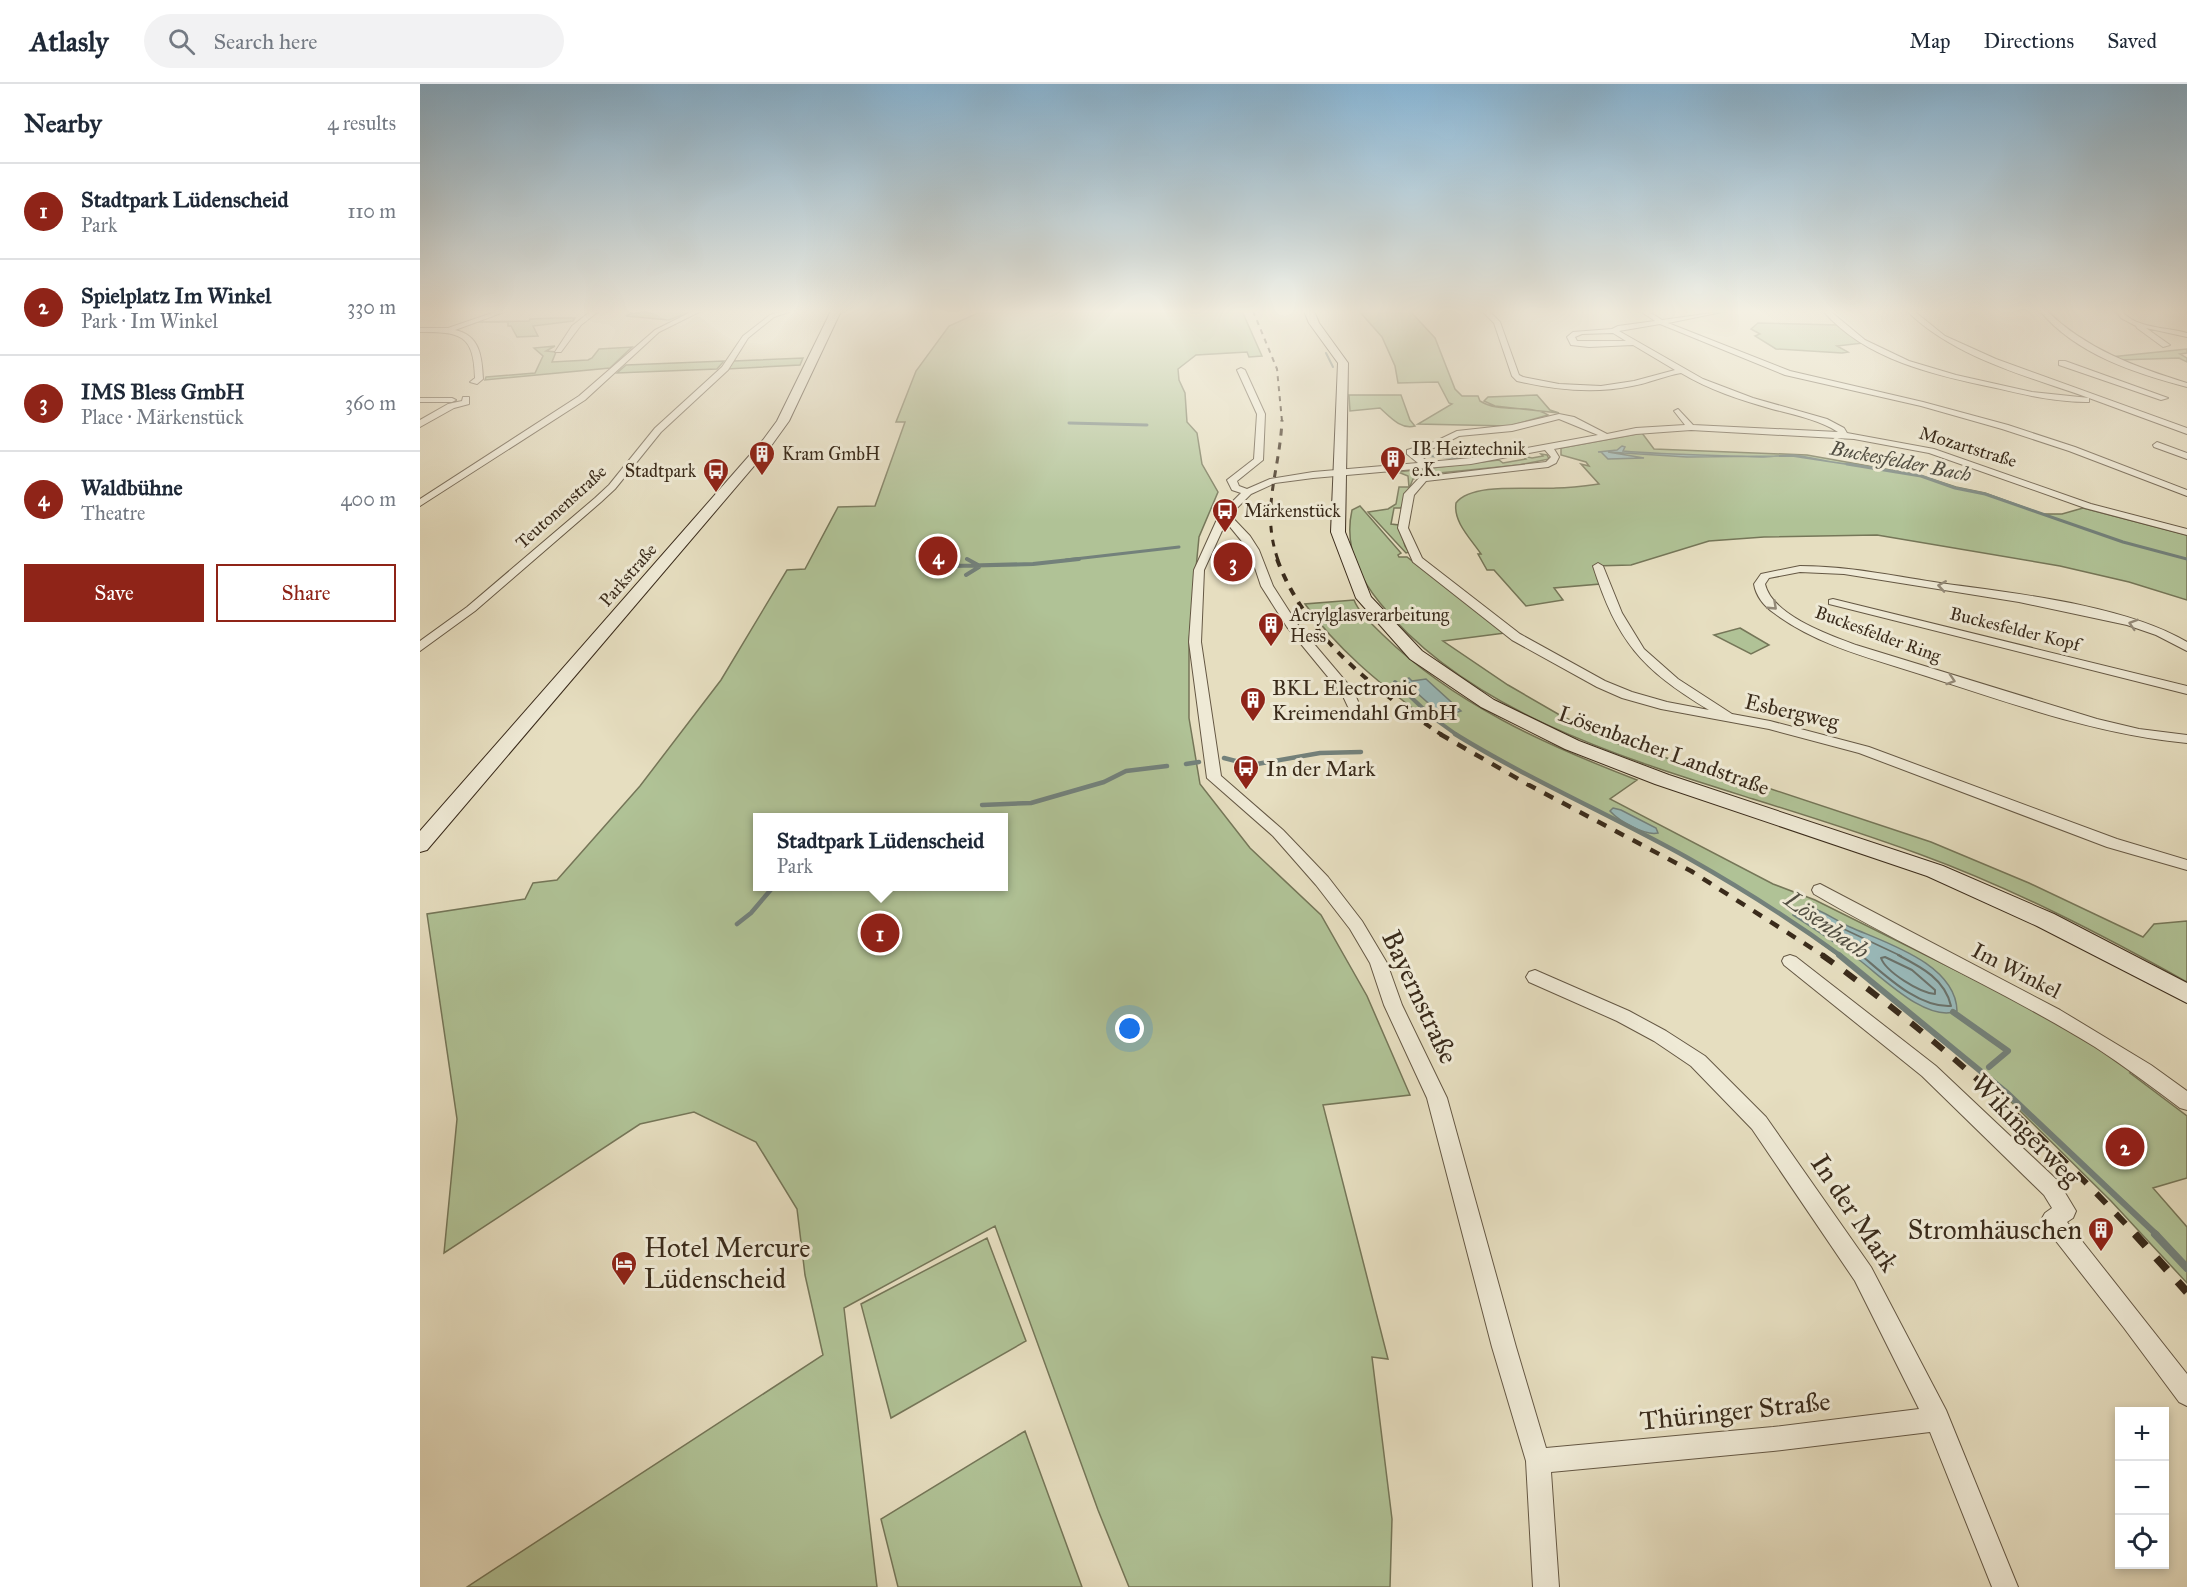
<!DOCTYPE html>
<html lang="en">
<head>
<meta charset="utf-8">
<style>
	body { margin:0; font-family:"IM FELL Great Primer",serif; background:#f2f2f3; color:#1f2937 }
	.controls { position:absolute; right:18px; bottom:18px; display:grid; overflow:hidden; border-radius:0px; box-shadow:0 3px 9px #0003 }
	.controls button { width:54px; height:54px; display:grid; place-items:center; padding:0; border:0; border-bottom:2px solid #e0e1e3; background:#fff; color:#1f2937; font:30px sans-serif }
	.you { position:absolute; left:710px; top:945px; width:21px; height:21px; margin:-15px; border:4px solid #fff; border-radius:50%; background:#1a73e8; box-shadow:0 0 0 9px #1a73e833 }
	.badge { display:grid; place-items:center; width:39px; height:39px; border-radius:50%; background:#8f2418; color:#fff; font-size:20px; font-weight:700 }
	.pin { position:absolute; translate:-50% -50%; border:3px solid #fff; box-shadow:0 2px 6px #0006 }
	.popup { position:absolute; left:333px; top:729px; width:255px; height:78px; box-sizing:border-box; display:grid; place-content:center; border-radius:0px; background:#fff; filter:drop-shadow(0 2px 4px #0005); font-size:20px; white-space:nowrap; color:#747a83 }
	.popup b { font-size:22px; color:#1f2937 }
	.popup::after { content:''; position:absolute; left:50%; top:100%; margin-left:-12px; border:12px solid transparent; border-top-color:#fff }
	.list { margin:0; padding:0; list-style:none }
	h2 { display:flex; justify-content:space-between; align-items:center; height:78px; margin:0; padding:0 24px; font-size:26px }
	h2 small { font-size:20px; font-weight:400; color:#747a83 }
	.list li { display:grid; grid-template-columns:39px 1fr auto; gap:18px; align-items:center; box-sizing:border-box; height:96px; padding:0 24px; border-top:2px solid #e0e1e3 }
	.list b { display:block; font-size:22px; white-space:nowrap }
	.list p { margin:0; font-size:20px; white-space:nowrap; color:#747a83 }
	.list em { font-size:20px; font-style:normal; color:#747a83 }
	.actions { display:flex; gap:12px; padding:18px 24px }
	.actions a { flex:1; padding:14px 0; border:2px solid #8f2418; border-radius:0px; text-align:center; font-size:21px; color:#8f2418 }
	.actions .main { background:#8f2418; color:#fff }
	.icon { flex:none; width:33px; height:33px; fill:none; stroke:currentColor; stroke-width:2; stroke-linecap:round; stroke-linejoin:round }
	.map { position:relative; flex:none; width:1767px; height:1503px; overflow:hidden }
	header { display:flex; align-items:center; gap:36px; box-sizing:border-box; height:84px; padding:0 30px; background:#fff; border-bottom:2px solid #e0e1e3 }
	header strong { font-size:28px }
	nav { display:flex; gap:33px; margin-inline-start:auto; font-size:21px }
	.search { width:420px; height:54px; background:#f2f2f3; display:flex; align-items:center; gap:15px; box-sizing:border-box; padding:0 21px; border-radius:33px; color:#747a83; font-size:22px }
	main { display:flex }
	aside { flex:1; background:#fff }
	.map>svg:first-child { display:block }
	.green { fill:#b0c296; stroke:#757658; stroke-width:1.5; fill-rule:evenodd }
	.water { fill:#99babb; stroke:#73817b; stroke-width:1.5 }
	.lines { fill:none; stroke-linecap:round; stroke-linejoin:round }
	.shore-far1 { stroke:#6a726b; stroke-width:1.5 }
	.shore { stroke:#6a726b; stroke-width:2 }
	.stream-far5 { stroke:#73817b; stroke-width:2 }
	.stream-far4 { stroke:#73817b; stroke-width:3 }
	.stream-far3 { stroke:#73817b; stroke-width:4 }
	.stream-far2 { stroke:#73817b; stroke-width:4.5 }
	.stream-far1 { stroke:#73817b; stroke-width:6 }
	.stream { stroke:#73817b; stroke-width:8 }
	.street-casing { stroke:#655844; stroke-width:2 }
	.secondary-casing { stroke:#3a2b1b; stroke-width:2 }
	.street { fill:#efead6; fill-rule:evenodd }
	.secondary { fill:#efead6; fill-rule:evenodd }
	.rail-far5 { stroke:#3a2b1b; stroke-width:2; stroke-dasharray:5 5; stroke-linecap:butt }
	.rail-far4 { stroke:#3a2b1b; stroke-width:3; stroke-dasharray:7 7; stroke-linecap:butt }
	.rail-far3 { stroke:#3a2b1b; stroke-width:4; stroke-dasharray:8 8; stroke-linecap:butt }
	.rail-far2 { stroke:#3a2b1b; stroke-width:4.5; stroke-dasharray:10 10; stroke-linecap:butt }
	.rail-far1 { stroke:#3a2b1b; stroke-width:6; stroke-dasharray:14 14; stroke-linecap:butt }
	.rail { stroke:#3a2b1b; stroke-width:8; stroke-dasharray:16 16; stroke-linecap:butt }
	.oneway { stroke:#948a78 }
	.labels { text-anchor:middle; stroke-width:6; stroke-linejoin:round; paint-order:stroke }
	.far-street-label { font-size:18px; fill:#3a2b1b; stroke:#efead6 }
	.far-poi-label { font-size:18px; fill:#3a2b1b; stroke:#efead6; text-anchor:start }
	.far-water-label { font-size:20px; font-style:italic; fill:#524f43; stroke:#efead6 }
	.poi-label { font-size:22px; fill:#3a2b1b; stroke:#efead6; text-anchor:start }
	.street-label { font-size:22px; fill:#3a2b1b; stroke:#efead6 }
	.water-label { font-size:24px; font-style:italic; fill:#524f43; stroke:#efead6 }
	.near-street-label { font-size:27px; fill:#3a2b1b; stroke:#efead6 }
	.near-poi-label { font-size:27px; fill:#3a2b1b; stroke:#efead6; text-anchor:end }
</style>
</head>
<body>
<header>
<strong>Atlasly</strong>
<div class="search"><svg class="icon" aria-label="search" viewBox="0 0 24 24"><circle cx="10" cy="10" r="6"/><path d="M15 15l6 6"/></svg>Search here</div>
<nav><a>Map</a><a>Directions</a><a>Saved</a></nav>
</header>
<main>
<aside>
<h2>Nearby<small>4 results</small></h2>
<ul class="list">
<li><span class="badge">1</span><div><b>Stadtpark Lüdenscheid</b><p>Park</p></div><em>110 m</em></li>
<li><span class="badge">2</span><div><b>Spielplatz Im Winkel</b><p>Park · Im Winkel</p></div><em>330 m</em></li>
<li><span class="badge">3</span><div><b>IMS Bless GmbH</b><p>Place · Märkenstück</p></div><em>360 m</em></li>
<li><span class="badge">4</span><div><b>Waldbühne</b><p>Theatre</p></div><em>400 m</em></li>
</ul>
<div class="actions"><a class="main">Save</a><a>Share</a></div>
</aside>
<div class="map">
<svg width="1767" height="1503" viewBox="0 0 1767 1503">
	<rect width="100%" height="100%" fill="#e6dec0"/>
	<filter id="stains"><feTurbulence type="fractalNoise" baseFrequency=".00333" numOctaves="4"/><feColorMatrix values="0 0 0 0 .2 0 0 0 0 .09 0 0 0 0 .02 0 0 0 .5 -.17"/></filter>
	<radialGradient id="worn" r=".72"><stop offset=".6" stop-color="#630" stop-opacity="0"/><stop offset="1" stop-color="#630" stop-opacity=".3"/></radialGradient>
	<path class="green" d="M218,227H272L249,236L206,232Z
		M562,227H822L842,272L829,273L827,268L776,271L758,285L759,296L765,309L767,338L777,349L782,380L798,408L779,453L769,558V634L780,700L830,764L901,831L947,912L990,1011L903,1021L968,1275L952,1273L972,1435L970,1503H709L678,1426L575,1142L424,1224L457,1503H47L403,1271L385,1191L377,1125L336,1058L274,1028L220,1040L24,1169L37,1035L7,830L105,815L113,799L137,796L220,702L301,596L367,486L385,485L418,423L455,422L485,338H476L496,287L529,242ZM337,734H583V802H337Z
		M939,227H990L1015,254L1035,305L1042,312H1058L1060,317C1081,330 1108,319 1128,331L1089,342L998,340L1032,320L1029,319L1018,298L978,299L975,282L962,253Z
		M135,234H155L153,237L113,242L118,252L97,253L91,242H88V238H57L109,237L110,235Z
		M1338,239L1418,241L1443,259L1417,262L1428,268L1422,269L1356,265L1335,252L1340,250L1331,245Z
		M135,262L126,267L136,268L132,278L168,276L172,274L179,265L212,263L190,284L65,296L66,293L115,289L123,272L114,264Z
		M1767,265V269L1760,270L1767,274V278L1759,274L1699,276L1690,273Z
		M383,274L380,281L307,285L313,277Z
		M304,277L297,285L197,289L206,281Z
		M929,311H981L990,336L995,342C981,346 970,333 960,324L930,327Z
		M1117,311L1130,326L1139,329L1075,322L1064,317L1068,313Z
		M1222,349L1234,365L1387,371L1499,391L1536,403L1565,409L1623,430H1642L1663,424L1767,451V516L1709,498L1640,482L1457,451L1344,453L1289,457L1211,481L1174,482L1180,500L1134,504L1143,516L1106,522L1074,486H1067L1058,470H1061C1051,455 1033,438 1036,419C1052,398 1111,406 1136,404C1151,404 1165,402 1179,400L1161,380L1169,382L1166,378L1141,371V364Z
		M1121,370L1127,371L1129,375L1099,381L1009,390L993,395L981,424H974L971,440L979,441L985,462L989,468L986,469L948,428L968,425L976,420L979,403H989L988,392L978,388L1079,376L1083,379L1106,375L1103,372L1112,374L1123,372Z
		M940,422L981,469L978,471L979,473H987L1085,549L1023,557L1088,601L1138,630L1199,660L1342,702L1511,758L1609,799L1723,853L1734,840L1767,837V898C1681,850 1592,804 1499,770C1444,750 1388,732 1333,715C1205,675 1046,627 960,519C938,492 924,461 932,426Z
		M934,516C939,529 953,541 963,551C1034,620 1126,661 1217,696L1190,715L1353,800L1395,816L1608,922L1715,987L1710,989L1767,1032V1094L1733,1104L1767,1143V1199L1691,1117L1584,1011L1586,1008C1484,921 1385,838 1267,773C1182,726 1091,690 1012,633L1003,632C959,599 917,565 885,520Z
		M1320,544L1349,561L1331,570L1294,551Z
		M567,1154L606,1257L471,1334L441,1220Z
		M605,1347L662,1503H478L461,1435Z"/>
	<path class="water" d="M1202,362L1205,363L1203,367C1249,371 1295,371 1341,373C1351,373 1362,371 1373,371C1393,373 1412,380 1432,380H1425L1372,372L1267,373L1188,368L1224,374L1188,375L1181,368H1178L1197,366Z
		M989,594L992,597L1006,595L1041,627L1035,629L1037,631L1024,633L988,601L991,600L985,596Z
		M1193,724L1201,726L1236,744L1238,749C1225,752 1199,737 1190,727Z
		M1384,821C1401,825 1415,836 1430,843C1466,859 1536,880 1537,927C1506,939 1461,892 1438,875C1417,860 1395,845 1373,831Z"/>
	<g class="lines">
		<path class="shore-far1" d="M1443,872L1391,836L1390,832L1394,831L1481,872"/>
		<path class="shore" d="M1441,871C1465,891 1498,924 1531,922C1525,895 1501,883 1478,871
			M1465,873L1492,886L1515,906V910C1500,909 1466,888 1461,874Z"/>
		<path class="stream-far5" d="M906,269L913,283"/>
		<path class="stream-far4" d="M649,339L727,341
			M1000,371L1042,374
			M1427,380L1501,392L1535,404L1565,410L1703,458L1767,475
			M547,475L549,476
			M646,476L759,463"/>
		<path class="stream-far3" d="M547,475L558,481
			M533,482L613,480L659,475
			M546,491L559,483
			M975,598L1012,633L1037,651"/>
		<path class="stream-far2" d="M1035,650C1110,696 1191,731 1268,774C1321,804 1372,836 1421,872
			M804,674L831,681L900,669L941,668
			M766,680L779,678
			M562,721L611,719L684,698L706,687L747,682
			M317,840L331,829L354,802"/>
		<path class="stream-far1" d="M1419,871L1586,1008L1737,1151
			M1533,928L1588,967L1569,983"/>
		<path class="stream" d="M1735,1150L1767,1184"/>
		<defs>
			<path id="street" d="M78,227H87L35,246C60,251 62,273 63,295L57,300L50,298L55,294C54,250 40,248 0,248V244H28Z
				M171,227H179L161,241L141,268H135L152,242Z
				M273,227H281L239,248L165,316L0,422V415L159,312L235,246Z
				M362,227H372L354,233L328,254L308,286L241,348L195,405L181,418L55,527L0,567V557L47,523L175,414L189,401L235,344L302,283L323,252L350,231Z
				M1062,227H1069L1080,238L1099,291L1103,293L1139,300L1181,302L1214,297L1255,286L1213,261L1169,263L1151,261L1147,253L1153,248L1192,245L1198,242L1235,237L1220,227H1228L1242,236L1307,227L1248,239L1370,287L1503,318L1588,341L1655,363L1767,406V412L1649,367L1582,345L1501,322L1365,291L1240,240L1199,247L1283,295L1333,314L1407,335L1424,344L1427,349L1514,365L1671,420L1767,445V451L1665,424L1509,369L1434,355L1271,346L1216,350L1134,365L1139,373L1136,379L1128,383L1006,397L994,411L988,444L1002,474L1100,550L1185,597L1212,608L1247,618L1289,626C1221,585 1197,557 1173,482L1178,479L1183,482L1202,529L1224,565L1258,595L1312,630L1350,637L1449,663L1697,755L1767,776V786L1687,763L1439,669L1349,645L1241,625L1202,614L1177,603L1092,556L993,478L978,444L984,410L1000,393L1126,378L1131,373L1125,366L1051,380L893,394L855,399L831,410L810,431L830,452L839,466L853,502L878,541L933,606L940,622L939,625H929L922,610L867,543L841,502L829,466L806,438L784,486L781,558L801,692L863,746L908,793L942,837L967,879L982,921L1027,1014L1096,1263L1126,1364L1353,1343L1499,1325L1435,1197L1332,1045L1271,982L1234,957L1197,937L1109,898L1106,893L1109,888L1115,886L1209,927L1246,947L1285,972L1346,1033L1451,1183L1526,1326L1598,1503H1572L1510,1348L1353,1367L1131,1388L1139,1503H1113L1106,1377L1072,1263L1007,1014L964,921L950,879L930,845L896,801L853,752L787,694L769,558L774,486L799,431L821,409L812,406L807,396L834,375L837,330L817,286L821,284L825,286L845,330L843,376L817,397L819,402L827,405L850,395L893,388L998,379L987,370V366L1014,358L1037,347L1092,341L1139,330L1154,333L1187,350L1216,344L1265,341L1254,327L1258,325L1273,341L1418,348C1399,336 1375,331 1352,325C1321,316 1289,306 1261,289C1244,292 1229,299 1212,302C1174,310 1135,306 1097,297L1092,292L1074,239ZM1193,249L1206,257H1157L1155,253L1162,250ZM1139,335L1178,351L1051,374L1008,378L997,369L1020,362L1039,352L1092,347Z
				M1403,227H1410L1445,256L1489,277L1536,291L1612,308L1669,314C1607,292 1535,274 1487,227H1494L1525,252L1576,275L1767,344V350L1669,314V318H1666C1635,318 1606,311 1576,304C1514,291 1446,276 1403,227Z
				M1620,227H1627C1666,265 1715,283 1767,299V303C1714,289 1656,270 1620,227Z
				M1696,227H1702C1716,245 1747,243 1767,249V253L1726,244L1750,261L1743,263L1717,244L1716,242L1701,234Z
				M1639,277H1645L1748,314L1741,316L1639,281Z
				M43,313H49V320L34,324L0,343V336L28,320L42,317Z
				M0,314H32L36,316L32,318H0Z
				M1737,358L1767,369V375L1734,363L1733,361Z
				M1380,482C1428,482 1474,492 1520,499C1593,509 1705,521 1767,558V567L1736,551L1707,541L1599,518L1424,490L1380,488L1349,494L1345,500C1352,531 1409,551 1436,561L1677,635L1719,645L1767,651V659C1678,651 1590,619 1506,592C1454,575 1398,562 1354,529C1344,522 1336,512 1334,500L1341,490Z
				M1413,515L1767,602V610L1409,520V516Z
				M1400,800L1640,926L1731,981L1767,1007V1026L1760,1024C1732,1003 1704,982 1675,963C1584,907 1486,864 1394,810L1392,806L1394,802Z
				M1370,871L1376,873L1516,982L1638,1097L1656,1127L1653,1134L1647,1138L1767,1290V1322L1759,1318L1704,1244L1625,1143L1621,1136L1625,1129L1632,1124L1624,1111L1502,992L1364,881L1362,877L1364,873Z"/>
			<path id="secondary" d="M411,227H421L369,337L351,362L7,766L0,768V747L343,356L357,337Z
				M884,227H894L899,239L928,279L925,448L951,513L1002,567L1074,616L1159,657L1249,691L1523,782L1634,830L1767,899V919L1617,842L1507,792L1235,700L1145,665L1061,623L990,575L936,514L911,448L918,279L889,239Z"/>
		</defs>
		<use href="#street" class="street-casing"/>
		<use href="#secondary" class="secondary-casing"/>
		<use href="#street" class="street"/>
		<use href="#secondary" class="secondary"/>
		<path class="rail-far5" d="M833,227L857,285L862,337"/>
		<path class="rail-far4" d="M858,476C840,425 860,387 862,336"/>
		<path class="rail-far3" d="M857,475C886,553 955,606 1022,651"/>
		<path class="rail-far2" d="M1020,650L1107,700L1271,787L1404,872"/>
		<path class="rail-far1" d="M1402,871C1517,953 1620,1048 1716,1151"/>
		<path class="rail" d="M1715,1150L1767,1208"/>
	</g>
	<defs><path id="oneway-chevron" d="M-2-3.5L2.5 0L-2 3.5" fill="none" stroke-width="1.6" stroke-linecap="round" stroke-linejoin="round" transform="scale(1.5)"/></defs>
	<g class="oneway">
		<use href="#oneway-chevron" transform="translate(1522 502) rotate(-171)"/>
		<use href="#oneway-chevron" transform="translate(1353 522) rotate(43)"/>
		<use href="#oneway-chevron" transform="translate(1713 540) rotate(-163)"/>
		<use href="#oneway-chevron" transform="translate(1531 596) rotate(18)"/>
	</g>
	<linearGradient id="sky" x2="0" y2="1"><stop stop-color="#88b6d6"/><stop offset="0.52" stop-color="#f4f0e3"/><stop offset="1" stop-color="#f4f0e3" stop-opacity="0"/></linearGradient>
	<rect width="1767" height="437" fill="url(#sky)"/>
	<defs>
		<symbol id="building-pin" viewBox="-11 -11 22 30"><path d="M0 17L-7.5 6A9.5 9.5 0 1 1 7.5 6Z" fill="#8f2418" stroke="#efead6"/><path d="M-4-6H4V6H1V3H-1V6H-4ZM-2.5-4.3h1.7v1.8h-1.7ZM.8-4.3h1.7v1.8H.8ZM-2.5-1h1.7V.8h-1.7ZM.8-1h1.7V.8H.8Z" fill="#fff"/></symbol>
		<symbol id="bus-pin" viewBox="-11 -11 22 30"><path d="M0 17L-7.5 6A9.5 9.5 0 1 1 7.5 6Z" fill="#8f2418" stroke="#efead6"/><path d="M-5-6H5V4H4V6H2V4H-2V6H-4V4H-5ZM-3.5-4V0h7V-4ZM-3.5 1.2v1.5H-2V1.2ZM2 1.2v1.5H3.5V1.2Z" fill="#fff"/></symbol>
		<symbol id="hotel-pin" viewBox="-11 -11 22 30"><path d="M0 17L-7.5 6A9.5 9.5 0 1 1 7.5 6Z" fill="#8f2418" stroke="#efead6"/><path d="M-6-4.5h1.5V1H6V5H4.5V3h-9V5H-6ZM-4 0a1.8 1.8 0 1 1 3.6 0ZM.5 0V-2.5h3Q6-2.5 6 0Z" fill="#fff"/></symbol>
	</defs>
	<g fill-rule="evenodd">
		<use href="#building-pin" x="327" y="355" width="30" height="40"/>
		<use href="#building-pin" x="958" y="360" width="30" height="40"/>
		<use href="#bus-pin" x="281" y="372" width="30" height="40"/>
		<use href="#bus-pin" x="790" y="412" width="30" height="40"/>
		<use href="#building-pin" x="836" y="526" width="30" height="40"/>
		<use href="#building-pin" x="818" y="601" width="30" height="40"/>
		<use href="#bus-pin" x="811" y="669" width="30" height="40"/>
		<use href="#building-pin" x="1666" y="1131" width="30" height="40"/>
		<use href="#hotel-pin" x="189" y="1165" width="30" height="40"/>
	</g>
	<g class="labels">
		<g class="far-street-label">
			<text transform="translate(1548 363) rotate(17)" y="6">Mozartstraße</text>
			<text transform="translate(141 423) rotate(-42)" y="6">Teutonenstraße</text>
			<text transform="translate(208 491) rotate(-49)" y="6">Parkstraße</text>
			<text transform="translate(1595 545) rotate(14)" y="6">Buckesfelder Kopf</text>
			<text transform="translate(1458 550) rotate(20)" y="6">Buckesfelder Ring</text>
		</g>
		<g class="far-poi-label">
			<text x="992" y="371">IB Heiztechnik<tspan x="992" dy="21">e.K.</tspan></text>
			<text x="362" y="376">Kram GmbH</text>
			<text x="276" y="393" text-anchor="end">Stadtpark</text>
			<text x="824" y="433">Märkenstück</text>
			<text x="870" y="537">Acrylglasverarbeitung<tspan x="870" dy="21">Hess</tspan></text>
		</g>
		<g class="far-water-label">
			<text transform="translate(1481 377) rotate(11)" y="7">Buckesfelder Bach</text>
		</g>
		<g class="poi-label">
			<text x="852" y="611">BKL Electronic<tspan x="852" dy="25">Kreimendahl GmbH</tspan></text>
			<text x="846" y="692">In der Mark</text>
		</g>
		<g class="street-label">
			<text transform="translate(1372 627) rotate(13)" y="8">Esbergweg</text>
			<text transform="translate(1244 666) rotate(20)" y="8">Lösenbacher Landstraße</text>
			<text transform="translate(1597 886) rotate(27)" y="8">Im Winkel</text>
		</g>
		<g class="water-label">
			<text transform="translate(1407 841) rotate(36)" y="8">Lösenbach</text>
		</g>
		<g class="near-street-label">
			<text transform="translate(1000 913) rotate(65)" y="9">Bayernstraße</text>
			<text transform="translate(1606 1046) rotate(46)" y="9">Wikingerweg</text>
			<text transform="translate(1435 1129) rotate(56)" y="9">In der Mark</text>
			<text transform="translate(1315 1327) rotate(-6)" y="9">Thüringer Straße</text>
		</g>
		<g class="near-poi-label">
			<text x="1662" y="1155">Stromhäuschen</text>
			<text x="224" y="1173" text-anchor="start">Hotel Mercure<tspan x="224" dy="31">Lüdenscheid</tspan></text>
		</g>
	</g>
	<rect width="100%" height="100%" filter="url(#stains)"/>
	<rect width="100%" height="100%" fill="url(#worn)"/>
</svg>
<div class="controls">
<button>+</button>
<button>−</button>
<button><svg class="icon" aria-label="locate" viewBox="0 0 24 24"><circle cx="12" cy="12" r="6"/><path d="M12 2v4M12 18v4M2 12h4M18 12h4"/></svg></button>
</div>
<div class="you"></div>
<div class="pin badge" style="left:460px;top:849px">1</div>
<div class="popup"><b>Stadtpark Lüdenscheid</b>Park</div>
<div class="pin badge" style="left:1705px;top:1063px">2</div>
<div class="pin badge" style="left:813px;top:478px">3</div>
<div class="pin badge" style="left:518px;top:472px">4</div>
</div>
</main>
</body>
</html>
